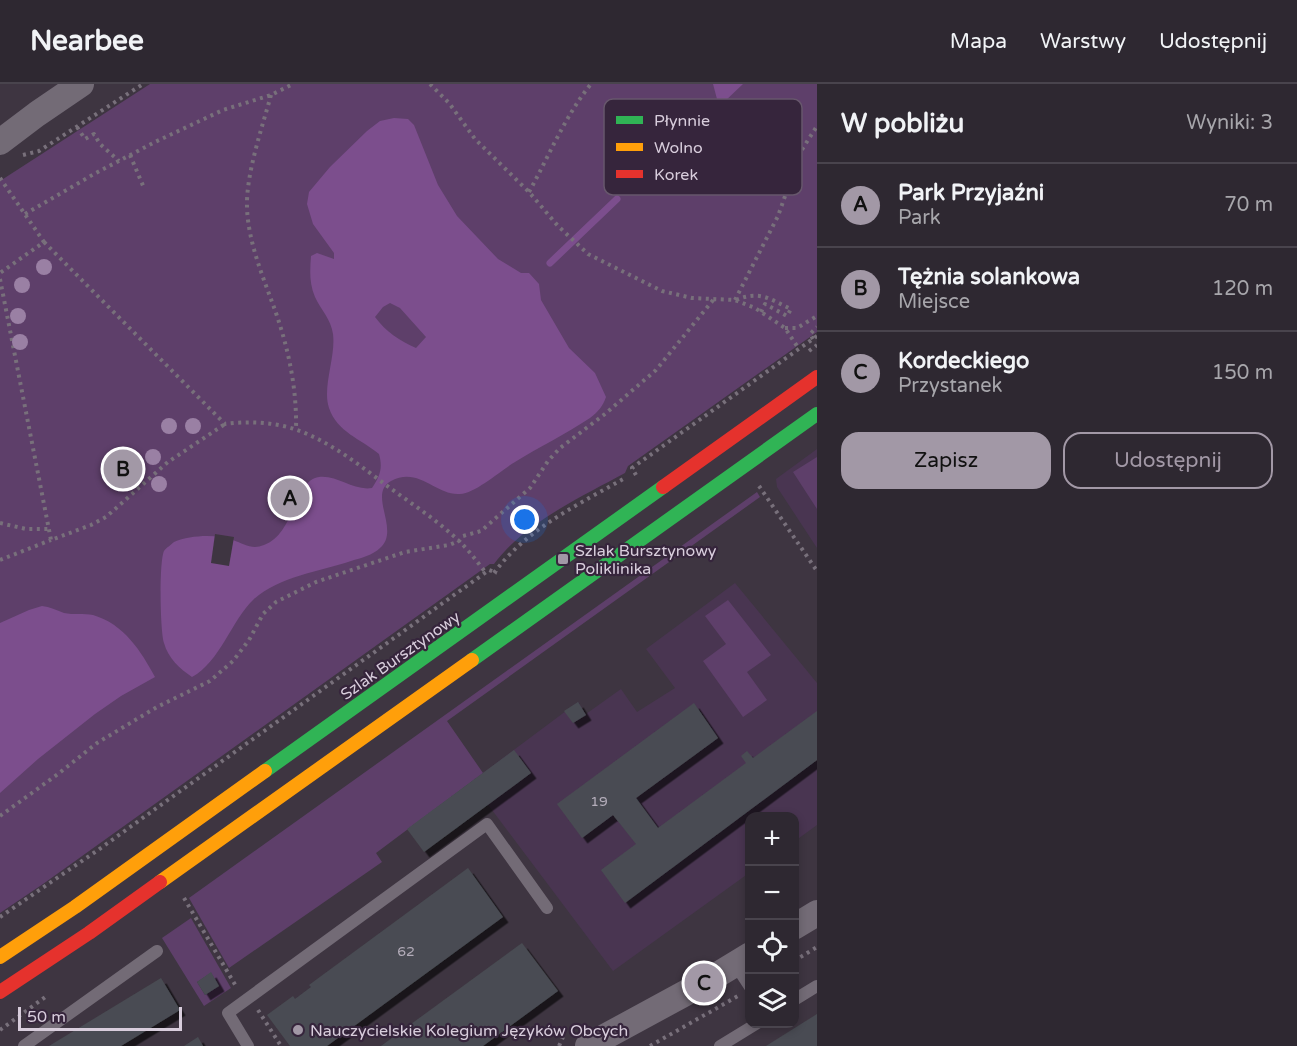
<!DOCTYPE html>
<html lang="pl">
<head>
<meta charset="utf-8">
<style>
	body { margin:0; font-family:"Varela Round",sans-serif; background:#363039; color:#f1f3f6 }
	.controls { position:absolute; right:18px; bottom:18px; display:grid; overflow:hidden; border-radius:12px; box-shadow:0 3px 9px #0003 }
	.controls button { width:54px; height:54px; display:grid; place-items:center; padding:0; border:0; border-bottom:2px solid #49444d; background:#2e2831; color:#f1f3f6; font:30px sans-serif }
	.scale { position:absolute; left:18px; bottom:15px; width:164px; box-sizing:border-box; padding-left:6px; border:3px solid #d8cddc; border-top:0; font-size:16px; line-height:21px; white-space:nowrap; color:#d8cddc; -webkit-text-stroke:4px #36253c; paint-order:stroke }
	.you { position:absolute; left:525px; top:436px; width:21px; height:21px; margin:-15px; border:4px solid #fff; border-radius:50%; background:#1a73e8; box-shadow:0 0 0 9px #1a73e833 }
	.badge { display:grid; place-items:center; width:39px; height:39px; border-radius:50%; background:#a298a6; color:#111; font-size:20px; font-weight:700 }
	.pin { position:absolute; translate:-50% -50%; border:3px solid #fff; box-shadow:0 2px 6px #0006 }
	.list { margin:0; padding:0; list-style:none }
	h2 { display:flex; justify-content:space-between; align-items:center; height:78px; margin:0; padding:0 24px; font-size:26px }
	h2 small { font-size:20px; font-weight:400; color:#a7a6ab }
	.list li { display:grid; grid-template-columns:39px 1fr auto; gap:18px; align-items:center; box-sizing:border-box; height:84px; padding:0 24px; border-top:2px solid #49444d }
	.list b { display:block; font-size:22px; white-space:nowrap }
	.list p { margin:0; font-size:20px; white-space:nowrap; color:#a7a6ab }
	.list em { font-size:20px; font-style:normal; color:#a7a6ab }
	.actions { display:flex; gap:12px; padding:18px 24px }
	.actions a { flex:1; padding:14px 0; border:2px solid #a298a6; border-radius:18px; text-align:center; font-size:21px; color:#a298a6 }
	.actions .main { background:#a298a6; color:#111 }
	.icon { flex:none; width:33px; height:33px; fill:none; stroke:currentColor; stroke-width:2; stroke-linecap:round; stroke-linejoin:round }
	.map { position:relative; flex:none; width:817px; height:962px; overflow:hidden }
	header { display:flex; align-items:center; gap:36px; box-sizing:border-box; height:84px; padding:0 30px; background:#2e2831; border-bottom:2px solid #49444d }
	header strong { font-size:28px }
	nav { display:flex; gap:33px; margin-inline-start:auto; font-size:21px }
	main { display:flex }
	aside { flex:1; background:#2e2831 }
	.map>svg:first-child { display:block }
	.built { fill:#493551 }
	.green { fill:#5e3f6a; fill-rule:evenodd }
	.water { fill:#7c4e8d; fill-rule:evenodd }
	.pier { fill:#3e3541 }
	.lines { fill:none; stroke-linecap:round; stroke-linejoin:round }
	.stream { stroke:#7c4e8d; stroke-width:7 }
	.building { fill:#484c52; filter:url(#shadow) }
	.path { stroke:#78707b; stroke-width:4; stroke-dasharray:3 4.5; stroke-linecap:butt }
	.lane { stroke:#736b76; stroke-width:12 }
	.street { stroke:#736b76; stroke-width:26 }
	.fast { stroke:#30b455; stroke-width:14 }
	.slow { stroke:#ff9f0a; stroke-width:14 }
	.jam { stroke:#e5322d; stroke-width:14 }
	.tree { fill:#9a80a4 }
	.poi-dot { fill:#a298a6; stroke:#36253c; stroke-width:2 }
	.labels { text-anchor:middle; stroke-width:4.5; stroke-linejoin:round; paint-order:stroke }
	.number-label { font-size:14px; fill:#b4adba }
	.poi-label { font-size:16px; fill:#d8cddc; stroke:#36253c; text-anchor:start }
	.street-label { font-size:16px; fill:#d8cddc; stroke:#36253c }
	.key { fill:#36253c; stroke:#67576c; stroke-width:1.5 }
	.key-label { font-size:16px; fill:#d8cddc }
</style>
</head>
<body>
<header>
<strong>Nearbee</strong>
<nav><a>Mapa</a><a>Warstwy</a><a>Udostępnij</a></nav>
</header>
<main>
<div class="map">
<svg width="817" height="962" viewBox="0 0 817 962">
	<defs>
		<filter id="shadow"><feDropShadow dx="5.5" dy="5.5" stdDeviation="0" flood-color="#0009"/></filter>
	</defs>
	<rect width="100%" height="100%" fill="#3e3541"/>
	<path class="built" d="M817,365V464L777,403L776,395Z
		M735,499L817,599V741L795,757L794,732H750L749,789L613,887L471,698L578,618L586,630L621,605L637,628L675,604L646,565Z"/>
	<path class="green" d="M150,0H817V248L628,382L625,389C581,413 524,439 494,480H490L43,800L0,829V97Z
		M817,373V425L793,388Z
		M757,408L760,413L447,637L483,689L376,769L382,778L229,884L189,814Z
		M728,516L771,571L747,588L767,616L743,633L703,577L726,560L705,532Z
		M191,834L231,904L204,922L162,854ZM211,889L219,902L205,911L197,898Z"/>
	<path class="water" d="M713,0H743L723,19L717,15Z
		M394,34L408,35L414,41L438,101L457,132L498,175L521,189H529L539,200L541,216L569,264L595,289L606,313C603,322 598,328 590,334C566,350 539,363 515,378C501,386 476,409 460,410C436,412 419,382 391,397C367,410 401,446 380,464C373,471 361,474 351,477C319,488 280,492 254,515C231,537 220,578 192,593C180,585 168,574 164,559C160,546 159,478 164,467C166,464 172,460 174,458C191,451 216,450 233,456C244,460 252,466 264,461C295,450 294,396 319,393C338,391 353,407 372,404C380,392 383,384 379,370C361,355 337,348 329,324C322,303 336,273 333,250C331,235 321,226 315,213C309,199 310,186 311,172L317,169L334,175V169L313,140L307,120L309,108L330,83L367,47L380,37ZM390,219L400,224L426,253L416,264C400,257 386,248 375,233L383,223Z
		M42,522C50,523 56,526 64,529C73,531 84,529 93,531C124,540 141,567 155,593L121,612L95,630L38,675L0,709V539L29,526Z"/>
	<path class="pier" d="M215,450L234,453L229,482L211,479Z"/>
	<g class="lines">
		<path class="stream" d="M694,42L720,17
			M550,179L617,115"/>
	</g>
	<path class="building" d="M578,618L586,631L573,639L564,627Z
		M694,619L718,654L636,714L658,744L746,679L741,672L747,667L753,674L817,627V676L625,819L601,786L636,760L613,731L582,754L557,720Z
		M514,666L531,689L424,768L407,745Z
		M468,784L503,833L327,962H290L267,931L293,912L295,915L311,903L309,901Z
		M522,859L558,907L483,962H381Z
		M211,888L219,902L205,911L197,898Z
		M161,894L180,926L121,962H49Z
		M817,930V962H766Z
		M198,953L203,962H184Z"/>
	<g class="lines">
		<path class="path" d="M430,0L449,19L475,55L529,108L558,142L588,170L662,207L692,214L735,216L755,224L785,244L799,265
			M271,11C262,44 246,90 247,123C248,159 264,195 276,229C289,267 297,306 296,346
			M77,43L85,55L94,50L100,60L119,77
			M23,71L39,67L143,0
			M130,71L144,104
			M0,94L44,158L0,189
			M529,108C549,72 565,32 591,0
			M25,130L94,90L155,58L223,26L271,11L293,0
			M44,158L225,340C248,337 275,338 297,346C331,358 362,383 390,404C415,422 441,439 462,460C471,469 478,479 486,489
			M0,195L51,456L91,441L106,433L168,378L225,340
			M735,216L778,132L801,67L817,42
			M736,216C760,206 769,215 791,225L787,232L765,220L761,228
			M785,244H797L817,232
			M813,255L810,250L817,243
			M809,267L817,261
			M636,391L632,384L817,252
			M759,402L817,487
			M0,439L26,445H49
			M0,476L51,456
			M494,489C526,445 579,420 625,394
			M0,732L58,690L97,659L157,623L210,597L233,577L249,556L263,530L276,518L316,498L405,468L449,461L459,457L463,452L481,447L530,404L548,377L560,364L605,330L656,286L714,215
			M184,814L237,904
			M0,833L98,766L489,486L497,489
			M794,877L817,863
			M258,926L281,962
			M0,946L48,911
			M559,962L563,953
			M650,962L738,912"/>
		<path class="lane" d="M735,880L750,903
			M794,916L817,902
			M24,962L157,867
			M248,962L228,929L487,740L547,824
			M720,962L756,940"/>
		<path class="street" d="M0,58L37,30L81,0
			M794,843L817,829
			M588,962L704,899L750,871"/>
		<path class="fast" d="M472,576L817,330
			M265,687L663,403"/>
		<path class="slow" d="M160,798L472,576
			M0,873L75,823L265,687"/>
		<path class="jam" d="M663,403L817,293
			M0,908L89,849L160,798"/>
	</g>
	<g class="tree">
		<circle cx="44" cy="183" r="8"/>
		<circle cx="22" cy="201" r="8"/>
		<circle cx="18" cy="232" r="8"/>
		<circle cx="20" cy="258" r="8"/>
		<circle cx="169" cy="342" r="8"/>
		<circle cx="193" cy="342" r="8"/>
		<circle cx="153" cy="373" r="8"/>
		<circle cx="159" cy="400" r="8"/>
	</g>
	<g class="poi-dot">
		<rect x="557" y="469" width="12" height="12" rx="3"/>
		<circle cx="298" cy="946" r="6"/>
	</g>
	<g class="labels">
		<g class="number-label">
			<text x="599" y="722">19</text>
			<text x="406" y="872">62</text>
		</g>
		<g class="poi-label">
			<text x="575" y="472">Szlak Bursztynowy<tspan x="575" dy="18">Poliklinika</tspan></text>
			<text x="310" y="952">Nauczycielskie Kolegium Języków Obcych</text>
		</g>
		<g class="street-label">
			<text transform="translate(400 571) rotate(-35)" y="6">Szlak Bursztynowy</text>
		</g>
	</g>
	<rect x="604" y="15" width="198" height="96" rx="9" class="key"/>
	<rect x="616" y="32" width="27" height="8" fill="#30b455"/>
	<rect x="616" y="59" width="27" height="8" fill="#ff9f0a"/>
	<rect x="616" y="86" width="27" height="8" fill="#e5322d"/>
	<g class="key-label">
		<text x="654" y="42">Płynnie</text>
		<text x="654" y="69">Wolno</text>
		<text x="654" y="96">Korek</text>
	</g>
</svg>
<div class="controls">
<button>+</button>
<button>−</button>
<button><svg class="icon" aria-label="locate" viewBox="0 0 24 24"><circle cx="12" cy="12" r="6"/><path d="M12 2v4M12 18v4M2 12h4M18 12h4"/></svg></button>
<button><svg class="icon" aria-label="layers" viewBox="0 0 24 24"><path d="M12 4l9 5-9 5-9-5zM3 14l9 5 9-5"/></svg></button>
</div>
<div class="scale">50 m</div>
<div class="you"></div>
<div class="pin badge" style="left:290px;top:414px">A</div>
<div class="pin badge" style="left:123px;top:385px">B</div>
<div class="pin badge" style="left:704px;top:899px">C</div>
</div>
<aside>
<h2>W pobliżu<small>Wyniki: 3</small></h2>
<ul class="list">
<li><span class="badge">A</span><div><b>Park Przyjaźni</b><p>Park</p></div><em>70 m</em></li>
<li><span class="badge">B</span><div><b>Tężnia solankowa</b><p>Miejsce</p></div><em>120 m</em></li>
<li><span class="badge">C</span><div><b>Kordeckiego</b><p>Przystanek</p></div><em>150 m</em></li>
</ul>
<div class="actions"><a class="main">Zapisz</a><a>Udostępnij</a></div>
</aside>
</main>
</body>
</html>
